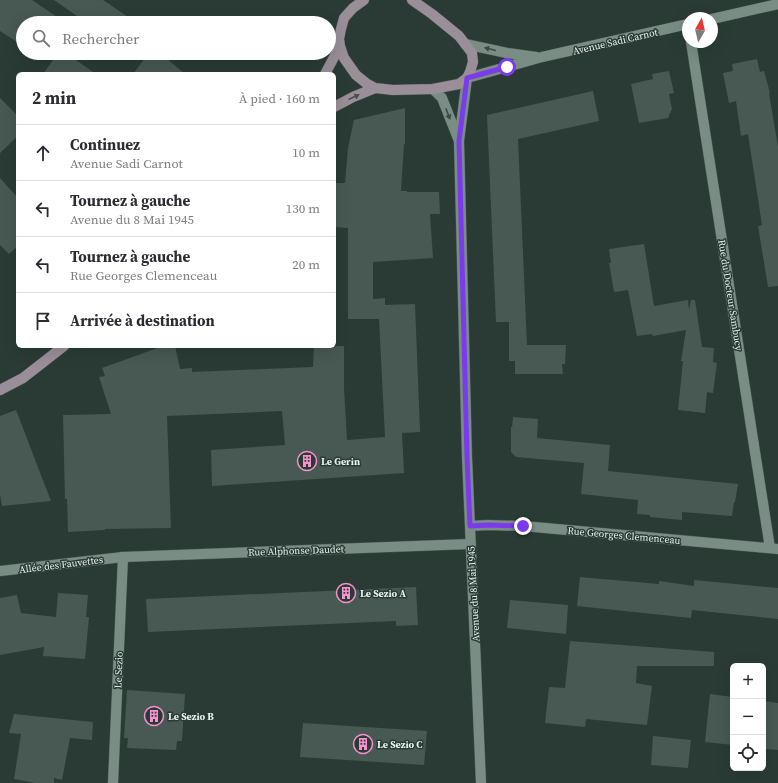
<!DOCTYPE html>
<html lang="fr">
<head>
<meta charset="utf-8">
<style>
	body { margin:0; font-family:"Source Serif 4",serif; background:#f7f7f7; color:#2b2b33 }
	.controls { position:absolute; right:12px; bottom:12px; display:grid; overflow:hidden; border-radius:6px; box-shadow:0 4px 16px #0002 }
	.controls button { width:36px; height:36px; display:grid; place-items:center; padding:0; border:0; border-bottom:1px solid #e1e1e2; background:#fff; color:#2b2b33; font:20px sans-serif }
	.compass { position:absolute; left:682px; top:12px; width:36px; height:36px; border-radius:50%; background:#fff; box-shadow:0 4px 16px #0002; rotate:8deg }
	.stop { position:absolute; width:12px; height:12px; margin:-9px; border:3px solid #7c3aed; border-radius:50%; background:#fff }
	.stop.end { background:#7c3aed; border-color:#fff; box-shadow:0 1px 4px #0008 }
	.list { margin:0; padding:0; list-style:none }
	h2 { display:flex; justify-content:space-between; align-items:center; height:52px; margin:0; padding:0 16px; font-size:17px }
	h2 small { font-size:13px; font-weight:400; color:#7c7c81 }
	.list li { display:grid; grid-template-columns:26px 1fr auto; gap:12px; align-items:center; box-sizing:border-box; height:56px; padding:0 16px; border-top:1px solid #e1e1e2 }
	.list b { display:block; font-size:15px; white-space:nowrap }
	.list p { margin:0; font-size:13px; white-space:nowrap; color:#7c7c81 }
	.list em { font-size:13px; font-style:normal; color:#7c7c81 }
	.icon { flex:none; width:22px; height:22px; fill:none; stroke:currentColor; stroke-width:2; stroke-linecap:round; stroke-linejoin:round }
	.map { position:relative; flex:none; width:778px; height:783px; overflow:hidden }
	.search { position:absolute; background:#fff; box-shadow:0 4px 16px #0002; left:16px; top:16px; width:320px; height:44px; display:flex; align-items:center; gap:10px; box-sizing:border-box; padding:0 14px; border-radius:22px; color:#7c7c81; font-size:15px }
	.panel { position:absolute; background:#fff; box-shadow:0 4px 16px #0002; left:16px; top:72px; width:320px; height:276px; border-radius:6px }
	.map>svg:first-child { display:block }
	.building { fill:#475952 }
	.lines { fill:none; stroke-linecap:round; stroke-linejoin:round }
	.service-casing { stroke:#495852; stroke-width:11 }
	.minor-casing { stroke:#495852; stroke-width:11 }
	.tertiary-casing { stroke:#495852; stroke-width:11 }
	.secondary-casing { stroke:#495852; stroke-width:11 }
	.service { stroke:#798d85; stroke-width:10 }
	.minor { stroke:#798d85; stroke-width:10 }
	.tertiary { stroke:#798d85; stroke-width:10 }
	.secondary { stroke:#9a8f98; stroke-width:10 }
	.oneway { fill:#3a4b45 }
	.oneway2 { fill:#46504e }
	.route { stroke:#7c3aed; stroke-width:5 }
	.labels { text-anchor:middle; stroke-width:3; stroke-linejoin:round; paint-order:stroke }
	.street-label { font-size:10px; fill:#e7f1ed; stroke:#2a3b35 }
	.poi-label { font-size:10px; font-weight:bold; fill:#e7f1ed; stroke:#2a3b35; text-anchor:start }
</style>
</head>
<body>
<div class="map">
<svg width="778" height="783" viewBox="0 0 778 783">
	<rect width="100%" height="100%" fill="#2a3b35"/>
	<path class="building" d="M0,0H32L66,23H23V46L0,31Z
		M54,0H103L137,23H87Z
		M58,53H66L96,74H43Z
		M149,53H160L185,74H133Z
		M757,59L760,72L764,71L770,93H769L778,147V286L768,287L758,226L762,225L748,134L741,136L736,101L729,103L723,73L733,71L732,64Z
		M669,71L674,93L669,94L672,109L668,118L639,123L631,84L653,79L652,74Z
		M593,91L599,121L518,139L527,345H566L565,364H562L563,374H515V361H509V322H496L487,115Z
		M0,98L18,116V136L0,153Z
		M405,108V144H404L401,191H407V192H439L440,214H430L433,258L373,262V299L385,298V305L415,304L420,432L402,433L404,473L212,486L211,450L285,445L282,411L167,416L171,528L105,529V530L68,532L67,499H65L63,415L111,414L99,377L105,376L102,368L163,346H175L180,369L192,368V372L313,367L314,346H344V388L347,440L385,437L379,319H348V228L334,227V183H345L348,148L354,120Z
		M0,178L18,198V246L9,254L0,245Z
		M644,244L654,306L688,300L689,310L691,300H695L702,347L714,348L713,362L717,363L713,393L707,392L705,413L678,410L683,361H681L686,330L653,336L652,334L637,336L628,290L614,292L609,263H611L609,249Z
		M16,410L51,501L2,506L0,494V416Z
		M513,417L538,419L537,438L610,445L608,471L738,484L735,502H734L732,516L682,512V520L650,517V515L637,514L638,500L581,494L584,463L516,457L511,452V427H512Z
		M580,577L659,584V581L694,586V580L778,588V619L692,610L691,618L577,606Z
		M416,587L418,625L396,626V621L148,632L146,599Z
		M58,593L88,595L86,617H89L85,659L43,656L44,647L0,655V598L17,595L21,613L56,617Z
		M510,600L568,605L566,634L507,628Z
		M570,641L714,652V666H637L636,683L652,686L647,725L586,719L585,727L545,723L549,687L565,688Z
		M127,690L185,694L182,741H177L176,750L127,748L128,738H124Z
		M710,694L733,697V745L705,742Z
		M763,701L778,703V750L763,749Z
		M14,714L93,722L92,740L70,738L62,780L54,778V783H36L14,779L21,734L9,733Z
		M303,723L427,731L424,765L300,757Z
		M653,736L691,740L688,768L651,765Z"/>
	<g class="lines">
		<defs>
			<path id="service" d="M113,783L123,557"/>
			<path id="minor" d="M691,42L770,548
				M467,78L459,141L467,457L481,783
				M433,89L442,98L459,141
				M470,526L488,525L523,526L778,549
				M0,571L123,557L470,544"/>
			<path id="tertiary" d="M712,19L778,4
				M465,44L507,53L536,57
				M467,78L542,57L688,24"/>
			<path id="secondary" d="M364,0L353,8L344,18L341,29L339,39L340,46L344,58L356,75L366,83L375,88L393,90L433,89L459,84L467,78L470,72L473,62L472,53L459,36L432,14L412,0
				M325,74L340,46
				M334,107L353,97L375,88
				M0,390L23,378L64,346"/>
		</defs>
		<use href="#service" class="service-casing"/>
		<use href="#minor" class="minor-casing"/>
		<use href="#tertiary" class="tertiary-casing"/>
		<use href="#secondary" class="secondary-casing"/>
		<use href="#service" class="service"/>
		<use href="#minor" class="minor"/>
		<use href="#tertiary" class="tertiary"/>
		<use href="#secondary" class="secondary"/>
	</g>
	<defs><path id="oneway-solid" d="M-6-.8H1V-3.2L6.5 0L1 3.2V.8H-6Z"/></defs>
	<g class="oneway">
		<use href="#oneway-solid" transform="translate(490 49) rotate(-166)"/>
		<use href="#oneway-solid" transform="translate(448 114) rotate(69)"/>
	</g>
	<use class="oneway2" href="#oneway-solid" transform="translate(354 97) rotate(-24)"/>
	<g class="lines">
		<path class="route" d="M507,67L467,78L459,141L467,457L470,526L488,525L523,526"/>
	</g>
	<defs>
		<symbol id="building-ring" viewBox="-11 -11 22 22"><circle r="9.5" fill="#2a3b35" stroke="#f790ce" stroke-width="1.5"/><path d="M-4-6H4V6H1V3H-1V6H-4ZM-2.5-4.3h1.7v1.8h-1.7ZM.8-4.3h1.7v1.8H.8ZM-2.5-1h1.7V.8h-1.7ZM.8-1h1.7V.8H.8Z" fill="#f790ce"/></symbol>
	</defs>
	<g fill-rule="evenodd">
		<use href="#building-ring" x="296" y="450" width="22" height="22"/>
		<use href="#building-ring" x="335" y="582" width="22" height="22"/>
		<use href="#building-ring" x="143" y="705" width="22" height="22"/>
		<use href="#building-ring" x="352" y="733" width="22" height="22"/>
	</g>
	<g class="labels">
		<g class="street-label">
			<text transform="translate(615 41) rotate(-13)" y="4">Avenue Sadi Carnot</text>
			<text transform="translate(731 295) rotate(81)" y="4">Rue du Docteur Sambucy</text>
			<text transform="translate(624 535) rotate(5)" y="4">Rue Georges Clemenceau</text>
			<text transform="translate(296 550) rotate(-2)" y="4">Rue Alphonse Daudet</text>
			<text transform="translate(61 564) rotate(-7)" y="4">Allée des Fauvettes</text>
			<text transform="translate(473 594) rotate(-93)" y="4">Avenue du 8 Mai 1945</text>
			<text transform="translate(118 670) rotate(-88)" y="4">Le Sezio</text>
		</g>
		<g class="poi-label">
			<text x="321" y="465">Le Gerin</text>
			<text x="360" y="597">Le Sezio A</text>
			<text x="168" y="720">Le Sezio B</text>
			<text x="377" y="748">Le Sezio C</text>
		</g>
	</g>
</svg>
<div class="controls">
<button>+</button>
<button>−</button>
<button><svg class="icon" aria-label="locate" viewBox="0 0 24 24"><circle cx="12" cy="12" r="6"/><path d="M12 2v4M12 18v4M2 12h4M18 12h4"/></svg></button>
</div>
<svg class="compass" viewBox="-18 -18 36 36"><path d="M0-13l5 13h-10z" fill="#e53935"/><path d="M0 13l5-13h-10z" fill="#7c7c81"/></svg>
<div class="stop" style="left:507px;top:67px"></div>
<div class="stop end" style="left:523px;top:526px"></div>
<div class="search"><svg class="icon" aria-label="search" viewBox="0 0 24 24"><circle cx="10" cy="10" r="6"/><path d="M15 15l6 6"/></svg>Rechercher</div>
<section class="panel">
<h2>2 min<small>À pied · 160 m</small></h2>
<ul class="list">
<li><svg class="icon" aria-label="ahead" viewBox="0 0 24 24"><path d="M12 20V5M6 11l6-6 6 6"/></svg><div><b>Continuez</b><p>Avenue Sadi Carnot</p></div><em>10 m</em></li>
<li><svg class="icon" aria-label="left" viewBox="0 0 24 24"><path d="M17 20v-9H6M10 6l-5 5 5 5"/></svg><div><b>Tournez à gauche</b><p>Avenue du 8 Mai 1945</p></div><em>130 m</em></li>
<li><svg class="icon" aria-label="left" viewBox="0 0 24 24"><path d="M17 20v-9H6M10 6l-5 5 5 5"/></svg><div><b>Tournez à gauche</b><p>Rue Georges Clemenceau</p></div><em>20 m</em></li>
<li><svg class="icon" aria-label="arrive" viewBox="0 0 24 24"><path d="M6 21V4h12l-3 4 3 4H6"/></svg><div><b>Arrivée à destination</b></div></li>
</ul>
</section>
</div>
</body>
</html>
